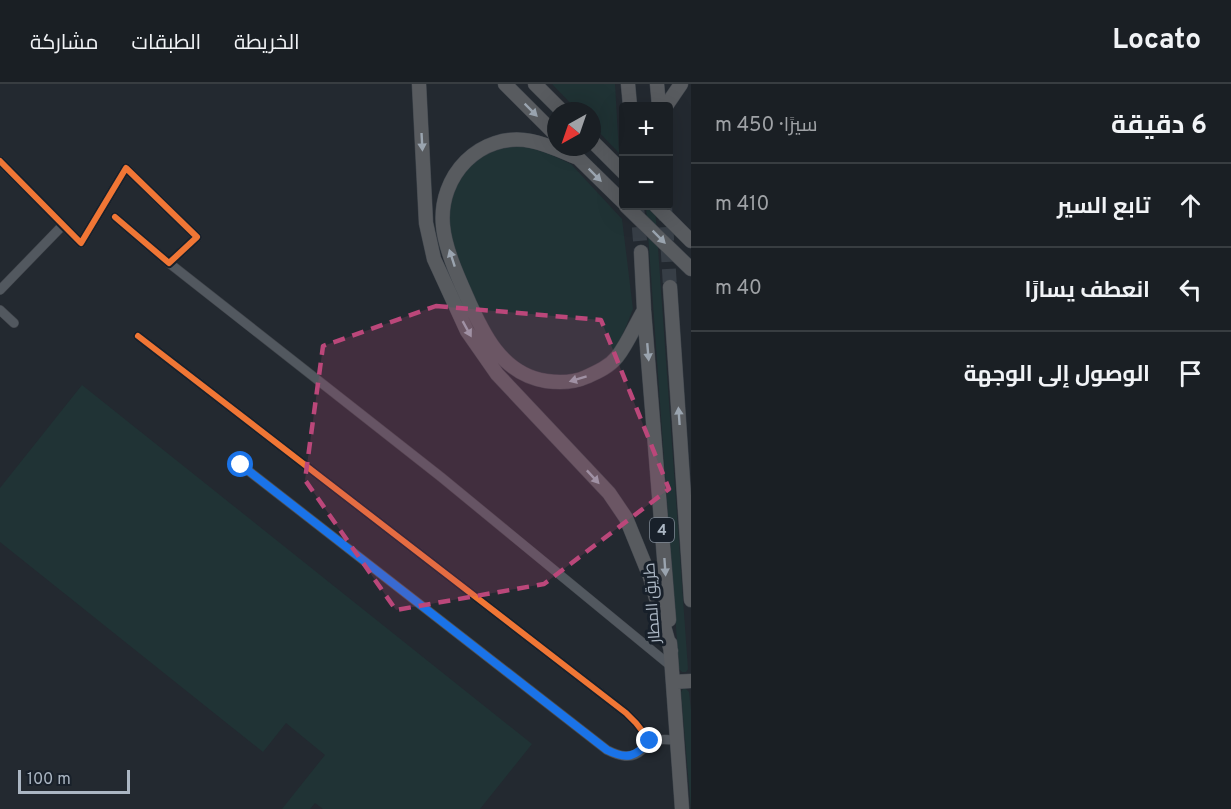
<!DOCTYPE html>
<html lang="ar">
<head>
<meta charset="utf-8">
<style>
	body { margin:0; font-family:Overpass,Cairo,sans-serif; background:#272c31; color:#f1f3f6; direction:rtl }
	.controls { position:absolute; right:18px; top:18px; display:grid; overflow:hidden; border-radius:6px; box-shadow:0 6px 24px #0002 }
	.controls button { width:54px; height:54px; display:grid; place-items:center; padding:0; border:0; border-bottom:2px solid #383d41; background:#1a1f24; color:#f1f3f6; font:30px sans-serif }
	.compass { position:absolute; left:547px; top:18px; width:54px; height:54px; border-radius:50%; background:#1a1f24; box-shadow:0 6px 24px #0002; rotate:220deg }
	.scale { position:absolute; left:18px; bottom:15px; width:112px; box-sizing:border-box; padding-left:6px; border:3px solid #abb6c3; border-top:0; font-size:16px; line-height:21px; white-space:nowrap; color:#abb6c3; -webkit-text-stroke:4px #18202a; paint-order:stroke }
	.stop { position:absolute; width:18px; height:18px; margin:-14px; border:4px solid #1a73e8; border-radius:50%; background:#fff }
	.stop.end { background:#1a73e8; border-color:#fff; box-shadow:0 2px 6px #0008 }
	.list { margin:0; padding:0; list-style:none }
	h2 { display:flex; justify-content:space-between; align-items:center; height:78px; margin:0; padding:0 24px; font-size:26px }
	h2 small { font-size:20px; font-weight:400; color:#9fa2a6 }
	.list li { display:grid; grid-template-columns:39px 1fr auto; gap:18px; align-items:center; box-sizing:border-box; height:84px; padding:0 24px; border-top:2px solid #383d41 }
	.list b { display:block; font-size:22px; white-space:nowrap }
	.list em { font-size:20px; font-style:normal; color:#9fa2a6 }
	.icon { flex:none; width:33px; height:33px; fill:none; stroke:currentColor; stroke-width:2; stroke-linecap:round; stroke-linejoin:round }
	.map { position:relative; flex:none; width:691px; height:725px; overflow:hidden; direction:ltr }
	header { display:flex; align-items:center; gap:36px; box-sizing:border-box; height:84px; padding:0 30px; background:#1a1f24; border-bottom:2px solid #383d41 }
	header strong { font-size:28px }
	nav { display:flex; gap:33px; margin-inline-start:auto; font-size:21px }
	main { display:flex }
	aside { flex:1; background:#1a1f24 }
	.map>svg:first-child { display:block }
	.green { fill:#203335 }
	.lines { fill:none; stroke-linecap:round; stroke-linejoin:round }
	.highway-tunnel { stroke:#373e46; stroke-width:14; stroke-dasharray:14 7; stroke-linecap:butt }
	.minor-casing { stroke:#3f4349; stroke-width:10 }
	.highway-casing { stroke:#3f454c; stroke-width:15 }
	.minor { stroke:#52585f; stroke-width:9 }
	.highway { stroke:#585b5f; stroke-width:14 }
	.cycleway-casing { stroke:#18202a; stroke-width:10 }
	.cycleway { stroke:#f07635; stroke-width:6 }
	.oneway { fill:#9aa4af }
	.route { stroke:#1a73e8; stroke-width:8 }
	.marked { fill:#bb477a; fill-opacity:0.2; stroke:#bb477a; stroke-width:4.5; stroke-dasharray:12 8; stroke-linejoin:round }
	.labels { text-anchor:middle; stroke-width:6; stroke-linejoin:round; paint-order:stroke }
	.shield { fill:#18202a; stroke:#7f8995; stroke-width:1.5 }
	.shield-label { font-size:15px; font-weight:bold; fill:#abb6c3 }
	.street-label { font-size:16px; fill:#abb6c3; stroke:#18202a }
</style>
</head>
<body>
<header>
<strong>Locato</strong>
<nav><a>الخريطة</a><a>الطبقات</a><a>مشاركة</a></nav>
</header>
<main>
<aside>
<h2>6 دقيقة<small>سيرًا · 450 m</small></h2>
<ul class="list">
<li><svg class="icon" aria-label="ahead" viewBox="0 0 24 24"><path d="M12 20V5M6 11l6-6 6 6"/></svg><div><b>تابع السير</b></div><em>410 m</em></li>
<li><svg class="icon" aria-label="left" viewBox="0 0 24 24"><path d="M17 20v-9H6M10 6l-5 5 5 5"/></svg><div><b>انعطف يسارًا</b></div><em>40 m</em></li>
<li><svg class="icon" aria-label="arrive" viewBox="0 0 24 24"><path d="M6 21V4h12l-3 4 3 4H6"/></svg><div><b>الوصول إلى الوجهة</b></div></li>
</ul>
</aside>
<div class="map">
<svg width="691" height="725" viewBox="0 0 691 725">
	<rect width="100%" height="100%" fill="#232930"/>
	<path class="green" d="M552,0H615L619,69L592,41V27H578Z
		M509,63H527L547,69L571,80L622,135L633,225L625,245L616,263L605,276L578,291L562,292L544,291L525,283L505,268L495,254L479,225L454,168L449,140V117L459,97L468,82L491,67Z
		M646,122H655L688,585L686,588H682L679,585Z
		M82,301L532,660L480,725H323L315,719L310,725H282L325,671L286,639L263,668L0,458V404Z
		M683,605H686L689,608L691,626V725L681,608Z"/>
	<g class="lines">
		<path class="highway-tunnel" d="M637,122L641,168
			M665,122L670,203"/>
		<defs>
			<path id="minor" d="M0,77L81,159L126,84L197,153L169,179L115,133
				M169,179L441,393L672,583
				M0,206L63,141
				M0,226L14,239
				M138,252L626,629L636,639L650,657
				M241,381L607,666C619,672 631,676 642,666C645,662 648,658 653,657C660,654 669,656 677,656"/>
			<path id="highway" d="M419,0L426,139L434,175L467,247L497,290L609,409L626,434L650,493L671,567
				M505,0L556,51
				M535,0L562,27
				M628,0L630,22
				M657,0L659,22
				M666,22L681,0
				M592,57L624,89
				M573,69L624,119
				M578,74C563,68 547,60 531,57C480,47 438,92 443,142C445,164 457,191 466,211C482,248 501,290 546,297C560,299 573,299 586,293C597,288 609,283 617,273C628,259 635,241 644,226
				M626,122L691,185
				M656,122L691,157
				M641,168L644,226L669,536
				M670,203L691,516
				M670,559L682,725
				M673,598L691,597"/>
		</defs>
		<use href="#minor" class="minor-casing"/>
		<use href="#highway" class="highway-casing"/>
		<use href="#minor" class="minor"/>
		<use href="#highway" class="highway"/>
		<defs>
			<path id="cycleway" d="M0,77L81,159L126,84L197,153L169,179L115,133
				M138,252L626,629L636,639L650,657"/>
		</defs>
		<use href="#cycleway" class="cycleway-casing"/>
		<use href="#cycleway" class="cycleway"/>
	</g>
	<defs><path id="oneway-solid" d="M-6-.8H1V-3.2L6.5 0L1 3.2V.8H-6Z" transform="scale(1.5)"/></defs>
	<g class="oneway">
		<use href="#oneway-solid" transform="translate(531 26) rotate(45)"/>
		<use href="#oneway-solid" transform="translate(422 58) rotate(87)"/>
		<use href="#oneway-solid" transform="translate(595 91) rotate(45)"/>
		<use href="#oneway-solid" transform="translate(659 153) rotate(45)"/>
		<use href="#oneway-solid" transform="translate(452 174) rotate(-108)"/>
		<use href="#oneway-solid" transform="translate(467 245) rotate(61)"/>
		<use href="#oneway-solid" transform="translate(648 268) rotate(85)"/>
		<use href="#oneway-solid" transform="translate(578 295) rotate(163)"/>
		<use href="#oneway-solid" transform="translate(679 332) rotate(-94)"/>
		<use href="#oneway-solid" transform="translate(593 393) rotate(47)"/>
		<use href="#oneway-solid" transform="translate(665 483) rotate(86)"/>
	</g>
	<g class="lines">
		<path class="route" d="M241,381L607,666C627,676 635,673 650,657"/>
	</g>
	<path class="marked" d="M436,222L601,236L669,405L544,500L396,526L305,396L323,262Z"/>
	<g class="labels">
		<rect class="shield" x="650" y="434" width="24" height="24" rx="4.5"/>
		<g class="shield-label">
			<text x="662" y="451">4</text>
		</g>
		<g class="street-label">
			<text transform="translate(651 519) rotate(-94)" y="6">طريق المطار</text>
		</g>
	</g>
</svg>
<div class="controls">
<button>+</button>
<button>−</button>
</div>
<svg class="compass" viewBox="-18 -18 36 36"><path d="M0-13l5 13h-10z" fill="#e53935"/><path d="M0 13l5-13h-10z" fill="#9fa2a6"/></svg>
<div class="scale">100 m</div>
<div class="stop" style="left:241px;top:381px"></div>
<div class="stop end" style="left:650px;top:657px"></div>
</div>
</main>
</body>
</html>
